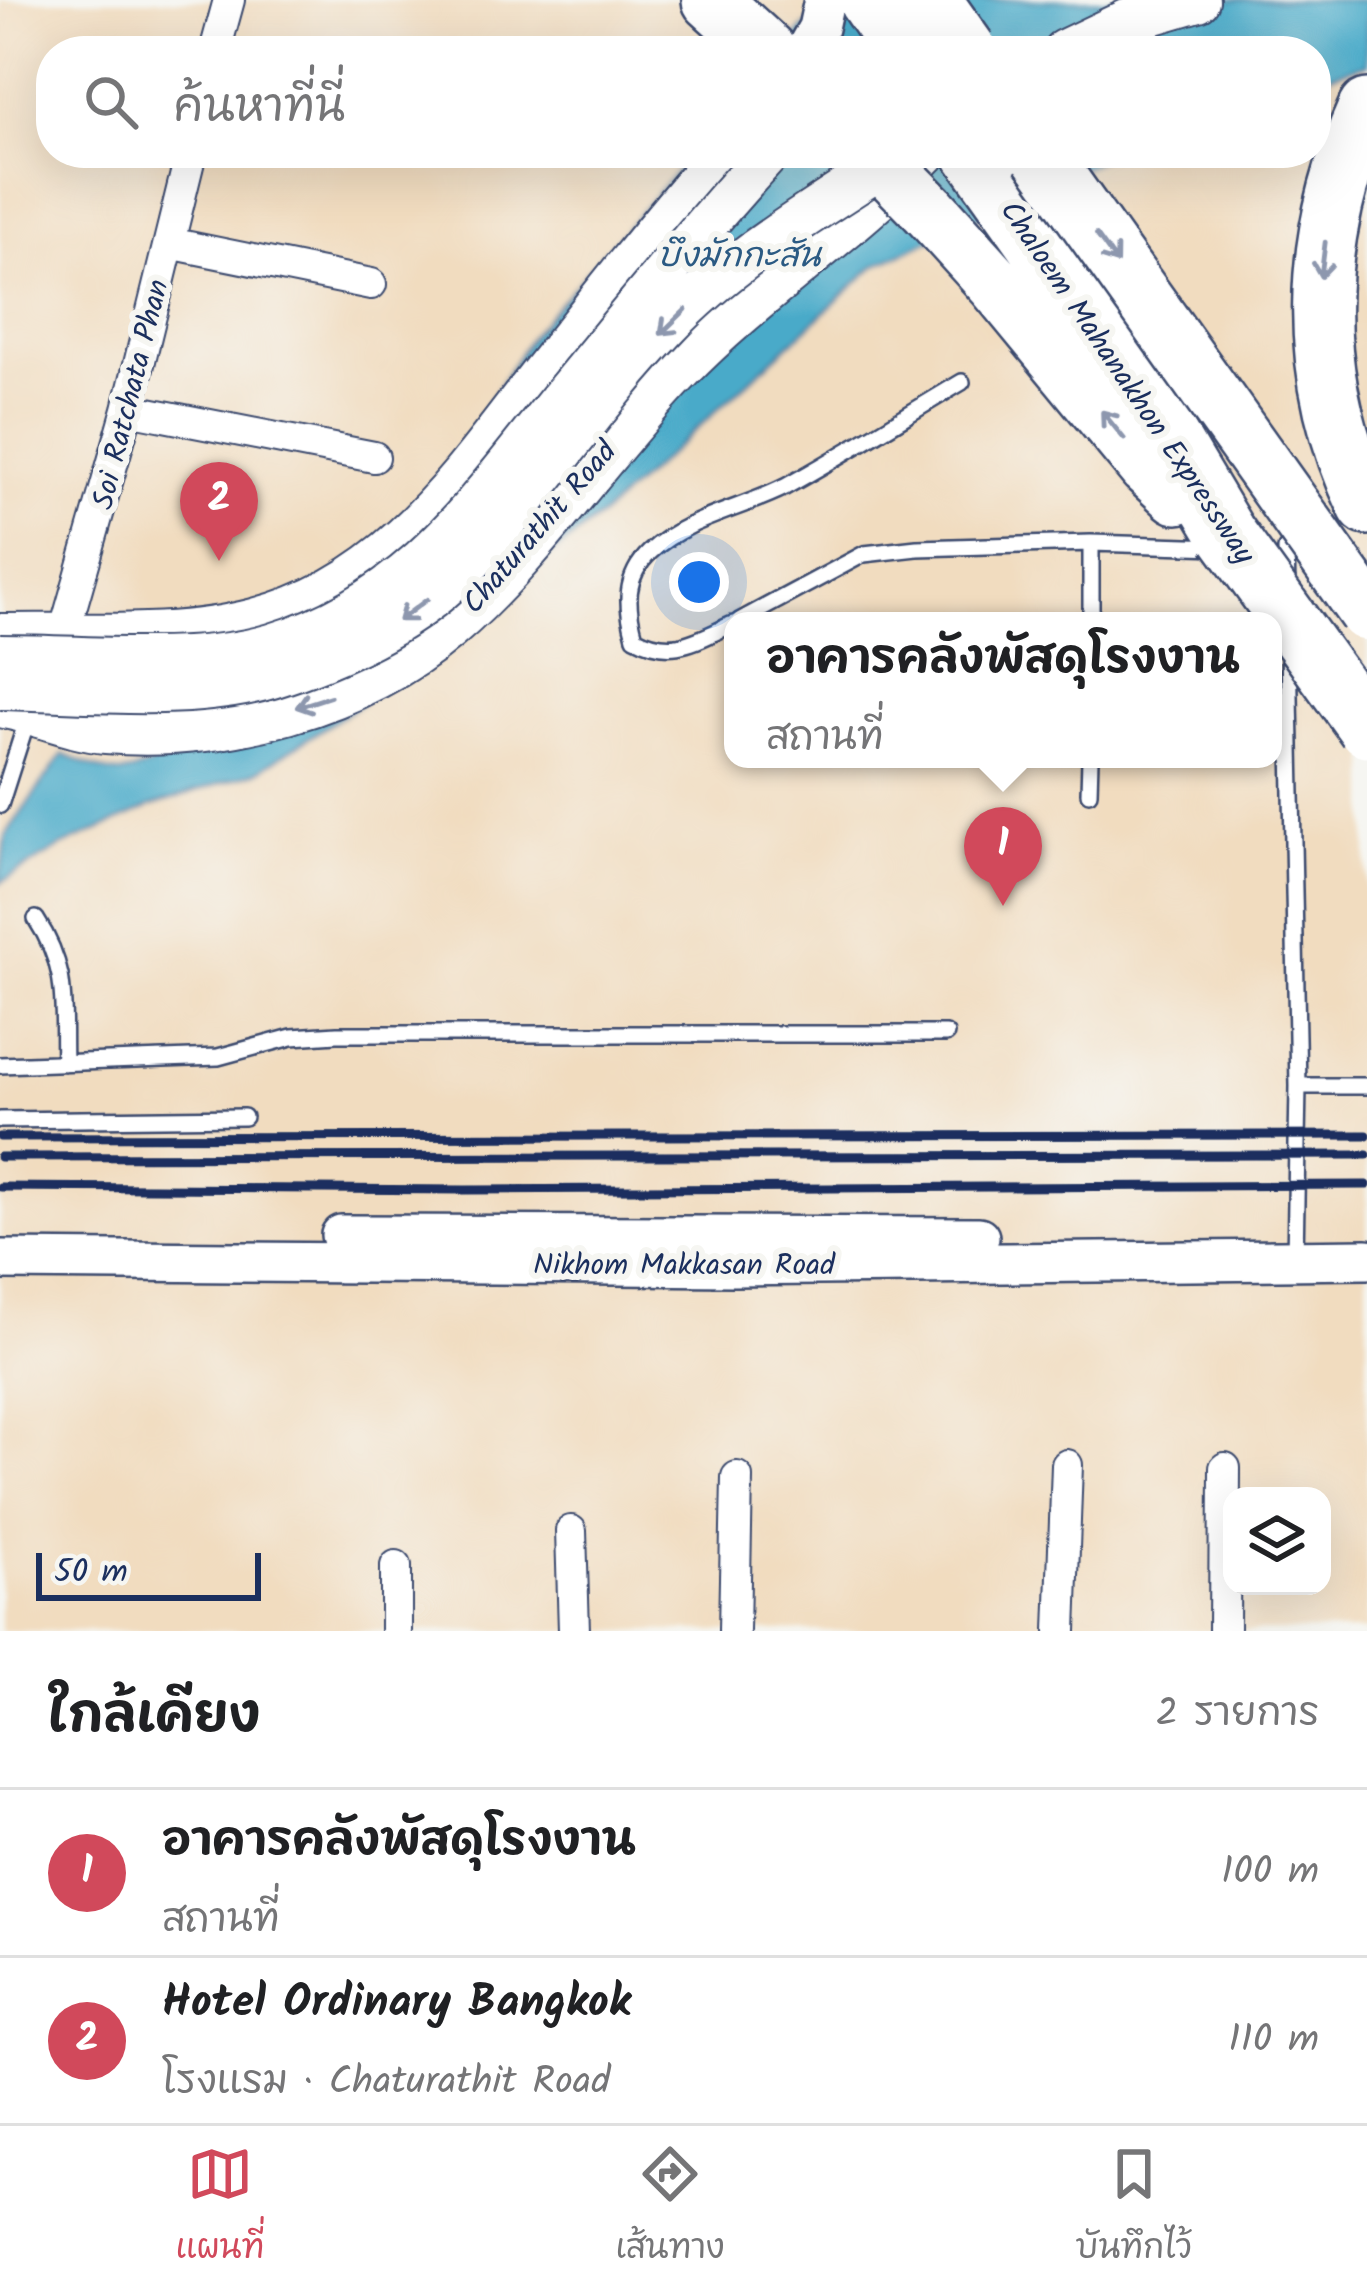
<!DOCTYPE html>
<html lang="th">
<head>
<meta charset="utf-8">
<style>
	body { margin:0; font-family:Kalam,"Playpen Sans Thai",sans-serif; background:#f6f6f6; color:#202124 }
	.controls { position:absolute; right:36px; bottom:36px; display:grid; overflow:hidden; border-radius:24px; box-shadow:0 12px 48px #0002 }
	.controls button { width:108px; height:108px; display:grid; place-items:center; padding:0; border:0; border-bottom:3px solid #e0e0e0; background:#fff; color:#202124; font:60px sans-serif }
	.scale { position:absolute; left:36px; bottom:30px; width:225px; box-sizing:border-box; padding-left:12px; border:6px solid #1b2f5e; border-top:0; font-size:33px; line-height:42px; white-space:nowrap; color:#1b2f5e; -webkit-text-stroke:9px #f6f6f2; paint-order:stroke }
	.you { position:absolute; left:699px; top:582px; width:42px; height:42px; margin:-30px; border:9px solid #fff; border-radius:50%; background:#1a73e8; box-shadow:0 0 0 18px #1a73e833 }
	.badge { display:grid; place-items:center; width:78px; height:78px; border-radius:50%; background:#d1495b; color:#fff; font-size:39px; font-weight:700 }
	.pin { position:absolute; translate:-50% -99px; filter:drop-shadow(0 3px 6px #0008) }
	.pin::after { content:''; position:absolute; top:63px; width:42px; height:36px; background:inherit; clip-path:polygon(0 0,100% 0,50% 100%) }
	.popup { position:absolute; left:724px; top:612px; width:558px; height:156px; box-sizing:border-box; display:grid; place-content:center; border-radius:24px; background:#fff; filter:drop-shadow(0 3px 9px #0005); font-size:39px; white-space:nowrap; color:#757577 }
	.popup b { font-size:45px; color:#202124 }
	.popup::after { content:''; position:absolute; left:50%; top:100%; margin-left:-24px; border:24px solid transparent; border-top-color:#fff }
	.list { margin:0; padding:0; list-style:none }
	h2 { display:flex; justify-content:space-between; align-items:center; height:156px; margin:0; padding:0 48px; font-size:51px }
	h2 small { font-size:39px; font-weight:400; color:#757577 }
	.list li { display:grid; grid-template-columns:78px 1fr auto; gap:36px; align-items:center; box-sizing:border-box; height:168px; padding:0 48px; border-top:3px solid #e0e0e0 }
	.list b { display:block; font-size:45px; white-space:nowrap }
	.list p { margin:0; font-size:39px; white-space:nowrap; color:#757577 }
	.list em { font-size:39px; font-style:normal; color:#757577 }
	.icon { flex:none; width:66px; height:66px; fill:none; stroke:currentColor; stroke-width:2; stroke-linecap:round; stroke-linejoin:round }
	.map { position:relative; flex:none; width:1367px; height:1631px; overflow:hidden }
	.search { position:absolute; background:#fff; box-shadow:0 12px 48px #0002; left:36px; right:36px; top:36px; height:132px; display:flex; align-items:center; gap:30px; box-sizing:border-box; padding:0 42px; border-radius:48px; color:#757577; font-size:45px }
	.sheet { height:492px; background:#fff }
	nav { display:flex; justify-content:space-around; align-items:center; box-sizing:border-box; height:168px; border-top:3px solid #e0e0e0; background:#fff; font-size:33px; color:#757577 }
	nav a { display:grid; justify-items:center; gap:6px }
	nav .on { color:#d1495b }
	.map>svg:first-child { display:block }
	.water { fill:#4aaac9; stroke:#326c94; stroke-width:3 }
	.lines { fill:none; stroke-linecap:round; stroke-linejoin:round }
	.service-casing { stroke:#3b496d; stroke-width:20 }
	.minor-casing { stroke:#3b496d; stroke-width:34 }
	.tertiary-casing { stroke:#3b496d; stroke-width:44 }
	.secondary-casing { stroke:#3b496d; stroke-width:46 }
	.motorway-casing { stroke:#3b496d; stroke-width:62 }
	.service { stroke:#fff; stroke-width:15 }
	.minor { stroke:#fff; stroke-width:30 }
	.tertiary { stroke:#fff; stroke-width:39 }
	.secondary { stroke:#fff; stroke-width:42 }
	.motorway { stroke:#fff; stroke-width:57 }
	.rail { stroke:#1b2f5e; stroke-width:9 }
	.secondary-bridge-casing { stroke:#3b496d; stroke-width:46; stroke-linecap:butt }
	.motorway-bridge-casing { stroke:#3b496d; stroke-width:62; stroke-linecap:butt }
	.secondary-bridge { stroke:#fff; stroke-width:42 }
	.motorway-bridge { stroke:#fff; stroke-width:57 }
	.oneway { stroke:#8d97ae }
	.labels { text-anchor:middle; stroke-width:12; stroke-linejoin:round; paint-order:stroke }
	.street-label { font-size:30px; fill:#1b2f5e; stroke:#f6f6f2 }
	.water-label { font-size:33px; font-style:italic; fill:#2b5a83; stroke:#f6f6f2 }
</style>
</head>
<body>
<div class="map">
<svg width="1367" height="1631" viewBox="0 0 1367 1631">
	<rect width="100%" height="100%" fill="#f6f6f2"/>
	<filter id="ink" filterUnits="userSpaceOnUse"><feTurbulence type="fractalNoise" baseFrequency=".00833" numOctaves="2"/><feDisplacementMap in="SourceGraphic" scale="24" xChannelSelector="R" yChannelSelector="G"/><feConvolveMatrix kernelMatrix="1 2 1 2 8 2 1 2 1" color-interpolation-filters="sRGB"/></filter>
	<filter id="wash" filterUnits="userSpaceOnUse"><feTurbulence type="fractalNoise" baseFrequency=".004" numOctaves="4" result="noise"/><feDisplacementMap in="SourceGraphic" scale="48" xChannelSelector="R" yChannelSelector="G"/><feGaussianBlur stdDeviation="2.7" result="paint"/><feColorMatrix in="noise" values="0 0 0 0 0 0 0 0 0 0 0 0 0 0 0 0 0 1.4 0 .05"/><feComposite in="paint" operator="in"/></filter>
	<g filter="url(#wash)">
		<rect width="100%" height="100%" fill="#f1dcbf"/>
		<path class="water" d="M829,0H1367V64L1316,79V51H783Z
			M693,153H1114L875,266L603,514L363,702L258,771L150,807L61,847L0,883L5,836L63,754C118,778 122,782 177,751L415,521L532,334Z"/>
	</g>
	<g filter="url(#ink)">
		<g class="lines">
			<defs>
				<path id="service" d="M1286,549L1287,588
					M739,621L864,554L917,548L1091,543L1220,547
					M1091,621V543
					M733,624C696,640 674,658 635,637C626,605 624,577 650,552C686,518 742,509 785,487C845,454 903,417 962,382
					M1289,648L1298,1086L1295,1258
					M1089,793L1090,759
					M0,805L29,714
					M36,919C70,971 62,1005 64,1063
					M0,1065L218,1057L292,1037L337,1034H946
					M1298,1086H1367
					M0,1120L244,1117"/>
				<path id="minor" d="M215,51L229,0
					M169,243L371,284
					M128,409L374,457
					M64,633L128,409L191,153
					M571,1531L574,1631
					M396,1631V1566
					M734,1631L737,1477
					M1061,1631L1067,1465
					M1224,1631L1225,1468"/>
				<path id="tertiary" d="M805,51L818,28L824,0
					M341,1235L979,1237
					M0,1260L734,1266L1367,1259"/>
				<path id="secondary" d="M1064,51L1127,21L1198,0
					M0,635C83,633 172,641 254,620C391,586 461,477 543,372C601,298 659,224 721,153
					M0,706C36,712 70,729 106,732C222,742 360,705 449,629C534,557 601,452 680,371C756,292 850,233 926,153"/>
				<path id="motorway" d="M711,0L767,51
					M1367,108C1308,238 1305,376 1367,506
					M972,153L1148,401L1227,534
					M929,210L997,285L1147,467L1177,495"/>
			</defs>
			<use href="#service" class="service-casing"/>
			<use href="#minor" class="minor-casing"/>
			<use href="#tertiary" class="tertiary-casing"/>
			<use href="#secondary" class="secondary-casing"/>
			<use href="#motorway" class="motorway-casing"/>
			<use href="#service" class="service"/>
			<use href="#minor" class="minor"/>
			<use href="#tertiary" class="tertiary"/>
			<use href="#secondary" class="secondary"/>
			<use href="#motorway" class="motorway"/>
			<path class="rail" d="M0,1137L1367,1135
				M0,1157L1367,1155
				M0,1187L464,1190L1367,1185"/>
			<defs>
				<path id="secondary-bridge" d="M0,656C82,656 194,668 272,645C416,601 479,499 569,389C635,309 699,229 769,153
					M0,688C88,689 198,703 281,674C343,653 408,623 455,577C533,500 592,405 668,326C734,256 823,206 902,153"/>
				<path id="motorway-bridge" d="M867,0L902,51
					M932,0L968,51
					M873,153L929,210
					M1040,153L1367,612
					M1227,534L1367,728"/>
			</defs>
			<use href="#secondary-bridge" class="secondary-bridge-casing"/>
			<use href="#motorway-bridge" class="motorway-bridge-casing"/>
			<use href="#secondary-bridge" class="secondary-bridge"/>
			<use href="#motorway-bridge" class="motorway-bridge"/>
		</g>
		<defs><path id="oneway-shaft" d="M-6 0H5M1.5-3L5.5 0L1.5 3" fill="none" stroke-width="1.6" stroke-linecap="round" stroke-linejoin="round" transform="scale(3)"/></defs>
		<g class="oneway">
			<use href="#oneway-shaft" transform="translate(1107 249) rotate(54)"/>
			<use href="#oneway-shaft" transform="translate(1323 260) rotate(97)"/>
			<use href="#oneway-shaft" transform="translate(673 322) rotate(136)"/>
			<use href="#oneway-shaft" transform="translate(1113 425) rotate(-129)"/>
			<use href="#oneway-shaft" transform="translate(413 610) rotate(143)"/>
			<use href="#oneway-shaft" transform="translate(313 702) rotate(162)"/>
		</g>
	</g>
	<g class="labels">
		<g class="street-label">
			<text transform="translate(1128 382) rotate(56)" y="10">Chaloem Mahanakhon Expressway</text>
			<text transform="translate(130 394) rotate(-76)" y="10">Soi Ratchata Phan</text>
			<text transform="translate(539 527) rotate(-49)" y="10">Chaturathit Road</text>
			<text x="684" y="1274">Nikhom Makkasan Road</text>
		</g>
		<g class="water-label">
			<text x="739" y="266">บึงมักกะสัน</text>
		</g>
	</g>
</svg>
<div class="controls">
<button><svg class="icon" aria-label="layers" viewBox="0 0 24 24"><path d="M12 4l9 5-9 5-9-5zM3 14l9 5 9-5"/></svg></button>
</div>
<div class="scale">50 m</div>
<div class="you"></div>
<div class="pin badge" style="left:1003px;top:906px">1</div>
<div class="popup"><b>อาคารคลังพัสดุโรงงาน</b>สถานที่</div>
<div class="pin badge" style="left:219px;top:561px">2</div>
<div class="search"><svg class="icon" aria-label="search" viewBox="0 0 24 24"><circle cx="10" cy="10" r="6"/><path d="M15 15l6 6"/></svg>ค้นหาที่นี่</div>
</div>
<section class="sheet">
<h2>ใกล้เคียง<small>2 รายการ</small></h2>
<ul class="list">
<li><span class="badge">1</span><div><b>อาคารคลังพัสดุโรงงาน</b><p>สถานที่</p></div><em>100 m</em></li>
<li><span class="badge">2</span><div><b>Hotel Ordinary Bangkok</b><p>โรงแรม · Chaturathit Road</p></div><em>110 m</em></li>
</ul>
</section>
<nav>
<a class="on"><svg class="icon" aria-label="map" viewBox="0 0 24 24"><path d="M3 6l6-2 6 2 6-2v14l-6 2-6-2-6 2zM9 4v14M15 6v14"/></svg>แผนที่</a>
<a><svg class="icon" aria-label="directions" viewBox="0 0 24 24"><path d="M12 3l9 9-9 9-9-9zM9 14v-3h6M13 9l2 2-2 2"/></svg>เส้นทาง</a>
<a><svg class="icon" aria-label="saved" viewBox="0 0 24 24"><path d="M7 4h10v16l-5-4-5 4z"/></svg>บันทึกไว้</a>
</nav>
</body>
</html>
